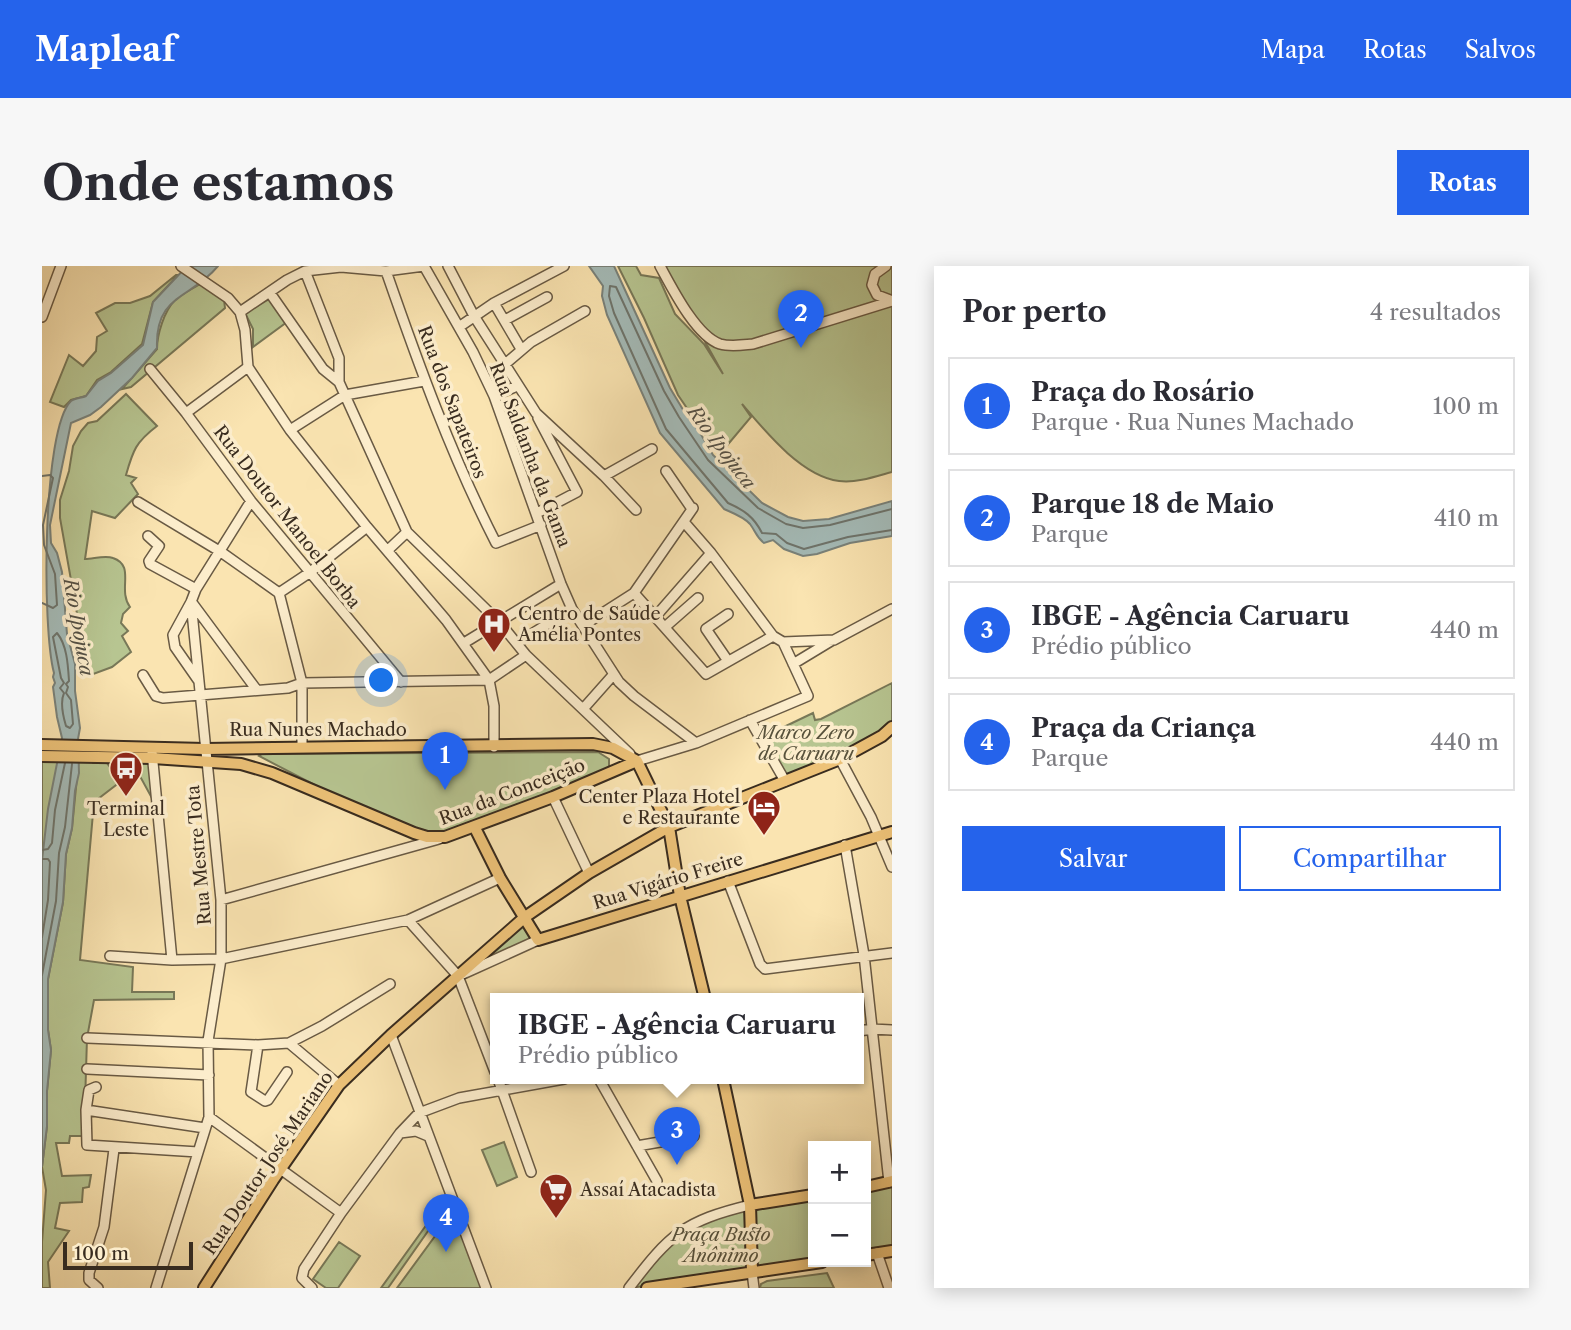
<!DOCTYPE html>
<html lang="pt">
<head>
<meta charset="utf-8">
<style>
	body { margin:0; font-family:"Libre Caslon Text",serif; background:#f7f7f7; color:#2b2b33 }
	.controls { position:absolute; right:21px; bottom:21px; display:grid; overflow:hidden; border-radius:0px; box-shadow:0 4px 18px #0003 }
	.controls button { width:63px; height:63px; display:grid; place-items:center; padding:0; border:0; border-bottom:2px solid #e1e1e2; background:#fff; color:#2b2b33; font:35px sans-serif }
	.scale { position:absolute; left:21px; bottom:18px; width:130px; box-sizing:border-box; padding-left:7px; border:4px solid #392c1f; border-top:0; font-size:19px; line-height:24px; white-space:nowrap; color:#392c1f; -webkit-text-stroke:5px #fcedcc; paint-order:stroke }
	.you { position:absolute; left:340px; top:415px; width:24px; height:24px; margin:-18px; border:5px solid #fff; border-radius:50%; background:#1a73e8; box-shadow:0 0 0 10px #1a73e833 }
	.badge { display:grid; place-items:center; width:46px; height:46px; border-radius:50%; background:#2563eb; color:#fff; font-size:23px; font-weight:700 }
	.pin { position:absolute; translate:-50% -58px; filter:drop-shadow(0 2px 4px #0008) }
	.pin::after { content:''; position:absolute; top:37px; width:24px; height:21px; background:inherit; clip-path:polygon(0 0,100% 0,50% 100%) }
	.popup { position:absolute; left:448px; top:727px; width:374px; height:91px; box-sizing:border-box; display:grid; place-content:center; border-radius:0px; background:#fff; filter:drop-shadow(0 2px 5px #0005); font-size:23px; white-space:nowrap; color:#7c7c81 }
	.popup b { font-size:26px; color:#2b2b33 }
	.popup::after { content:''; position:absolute; left:50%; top:100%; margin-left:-14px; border:14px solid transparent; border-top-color:#fff }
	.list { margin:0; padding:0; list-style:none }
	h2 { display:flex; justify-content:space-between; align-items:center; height:91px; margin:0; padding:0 28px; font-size:30px }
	h2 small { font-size:23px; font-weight:400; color:#7c7c81 }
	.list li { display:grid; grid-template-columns:46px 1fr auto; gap:21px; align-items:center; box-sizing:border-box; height:98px; margin:0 14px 14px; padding:0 14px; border:2px solid #e1e1e2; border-radius:0px }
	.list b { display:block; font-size:26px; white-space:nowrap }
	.list p { margin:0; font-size:23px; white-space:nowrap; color:#7c7c81 }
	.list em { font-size:23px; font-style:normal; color:#7c7c81 }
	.actions { display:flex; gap:14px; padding:21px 28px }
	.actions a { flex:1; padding:16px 0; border:2px solid #2563eb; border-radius:0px; text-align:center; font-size:24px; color:#2563eb }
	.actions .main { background:#2563eb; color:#fff }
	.map { position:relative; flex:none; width:850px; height:1022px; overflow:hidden; border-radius:0px }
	header { display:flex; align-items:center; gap:42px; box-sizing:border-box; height:98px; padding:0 35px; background:#2563eb; color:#fff }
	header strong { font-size:33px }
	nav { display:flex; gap:38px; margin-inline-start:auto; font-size:24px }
	.intro { display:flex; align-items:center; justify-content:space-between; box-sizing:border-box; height:168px; padding:0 42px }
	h1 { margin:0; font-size:49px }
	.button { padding:18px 32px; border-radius:0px; background:#2563eb; color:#fff; font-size:24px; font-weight:700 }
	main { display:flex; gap:42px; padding:0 42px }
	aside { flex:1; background:#fff; border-radius:0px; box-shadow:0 4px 18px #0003 }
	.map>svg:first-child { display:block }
	.green { fill:#b7c591; stroke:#787858; stroke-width:2 }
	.water { fill:#a4bbb8; stroke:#79827b; stroke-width:2 }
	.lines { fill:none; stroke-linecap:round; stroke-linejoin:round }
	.shore { stroke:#6e746c; stroke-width:2 }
	.minor-casing { stroke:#695a44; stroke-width:12 }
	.major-casing { stroke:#392c1f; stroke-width:14 }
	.minor { stroke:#fcedcc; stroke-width:9 }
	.major { stroke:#edc278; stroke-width:10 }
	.labels { text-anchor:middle; stroke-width:7; stroke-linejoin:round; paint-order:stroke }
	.street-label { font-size:18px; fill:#392c1f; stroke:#fcedcc }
	.poi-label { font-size:18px; fill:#392c1f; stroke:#fcedcc; text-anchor:start }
	.park-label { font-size:18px; font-style:italic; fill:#58523c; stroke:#fcedcc }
	.water-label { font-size:19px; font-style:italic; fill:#545045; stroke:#fcedcc }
</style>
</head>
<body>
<header>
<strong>Mapleaf</strong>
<nav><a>Mapa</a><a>Rotas</a><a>Salvos</a></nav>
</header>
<div class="intro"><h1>Onde estamos</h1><a class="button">Rotas</a></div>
<main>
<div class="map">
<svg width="850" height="1022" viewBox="0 0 850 1022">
	<rect width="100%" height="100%" fill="#fae4b1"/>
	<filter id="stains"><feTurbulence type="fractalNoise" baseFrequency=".00286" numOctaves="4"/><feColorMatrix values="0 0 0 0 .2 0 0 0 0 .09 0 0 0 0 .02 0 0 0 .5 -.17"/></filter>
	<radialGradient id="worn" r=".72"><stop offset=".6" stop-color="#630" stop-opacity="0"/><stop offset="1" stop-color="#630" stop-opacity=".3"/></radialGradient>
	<path class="green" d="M576,0H594L599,9L617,12L633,48L662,78L681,108L621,0H850V206C832,211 815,217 797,215C759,210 723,165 700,138L709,151L677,189L636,129L602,52Z
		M134,9H136L111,36L100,78L69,106L55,114L44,130L29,134L22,141L8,136L27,89L41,100L54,85L55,71L65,65L54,47L73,37H88L108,30Z
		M158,18L182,34L183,42L89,121L80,123L115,83C115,69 122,45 133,34C140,28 150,23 158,18Z
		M229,32L245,56L211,81V63L203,47Z
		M84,128L115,160C94,176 91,184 84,209L94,212L89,217L96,228L73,252L50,245L43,293C51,293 63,289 71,292C94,300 75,323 88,341L81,348L79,357L86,365L80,370L89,386L70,401L46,410L18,252V234L27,205L31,180L39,165L46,157L55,155Z
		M850,417V458L790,495L743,512L721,471L771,447L773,454L779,453Z
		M556,486L567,493V506L404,568L371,563L292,529L217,490L220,488Z
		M0,491H18L0,594Z
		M37,491L51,492V497H65L78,516L52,536L38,694L91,701L90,726H132V733L52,734L45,772L42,870H28L27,877H14L20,910L49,909L47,921L41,922L40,936L18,937L13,962L27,965L6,996L8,1022H0V976L4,924L0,901L5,860V825L9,784L6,764V713L21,636L24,588L30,562Z
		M81,494L107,497L111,534L99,512Z
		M480,655L490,675L425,705Z
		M462,876L475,911L455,920L440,884Z
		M850,918V984L824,988V922Z
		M771,930V996L712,1005V939Z
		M398,940V948L346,1022H339Z
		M707,942L708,1003L589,1022L637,969L671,950Z
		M410,947H413L441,1022H355Z
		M297,976L318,990L296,1022H284L271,1013Z
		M785,1007L792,1022H718L719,1018L725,1015Z"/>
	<path class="water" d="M145,0H176C149,33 113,28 115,82L90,112L59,141L48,149L29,157L8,259L9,277L15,287L20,306L25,368L33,398V425L38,462L36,473L37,507L33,525L30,562L24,588L21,636L6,713V764L9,784L5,825V860L0,901V594L6,543L20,472L15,451L11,421L13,417L11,411L12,407C0,363 0,163 29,135C33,132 40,132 44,130L56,115L69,107L101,79L111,36Z
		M547,0H572L628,122L643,147L657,165L671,189L720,237L746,251L761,255L787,253L850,235V270L808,277L775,288L761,290L742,283L731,274L722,277C714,271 714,266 708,258C702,251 691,247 682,243L618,167L565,49L560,30L561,20Z"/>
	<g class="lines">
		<path class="shore" d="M0,210L8,209L11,212L1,259L2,279L13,308L15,339L11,342L0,337
			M850,243L788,259L761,262L744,258L716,242L666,194L637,151L622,125L574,21L568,20L567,30L572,47L624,163L686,237C702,244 712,251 720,267L734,268L745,277L762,283L806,271L850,264
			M15,367C25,379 26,399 27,415L24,418L26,421L24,427L29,434L31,458L28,462L24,460C21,450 18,436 22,427L18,422L22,417L19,412L11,371Z
			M0,584L6,583L10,577L13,544L23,497
			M0,593H6L8,596L6,634L0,671
			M0,709L14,635L17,587L23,561L30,498"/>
		<defs>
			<path id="minor" d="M139,0L186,32L198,46L203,64L206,101L248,164L325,261L404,354L447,414L452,440V481
				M382,0L431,86L452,130L519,318L530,343L577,416L592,430L654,477
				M406,0L432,50L494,147L562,210L594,244
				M618,0C630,22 654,70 678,78C689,81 700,79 711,78L850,35
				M844,0L833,8L830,19L835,29L848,34
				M263,5L297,92V116
				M344,5C376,97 409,189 454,277L499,259
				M228,27L281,103L297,116L365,266L458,357L484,389L588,488
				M452,37L479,83
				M198,46L245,14L263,5L299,1L344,5L382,0
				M0,51L19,0
				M463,54L505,31
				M417,61L452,37L522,0
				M462,99L489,76L543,45
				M108,103L144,147L209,235L359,416
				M452,130L475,120
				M144,147L206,101
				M248,164L303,129L382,115
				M624,205L650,243
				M562,210L610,183
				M96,236L179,286L237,327L260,417V481
				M495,247L535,226L496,152
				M106,270L117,280L107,295L108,298L154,323
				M346,284L365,266
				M237,327L267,307L325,261
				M592,327L664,408L731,370
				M151,338L214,423
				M686,348L664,363L686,395
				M614,350L669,287
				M542,359L592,327L651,242
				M623,361L656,332
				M741,376L792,374L850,343
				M422,377L519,318
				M475,377L530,343
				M751,398L789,375
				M101,409L114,430L121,432L246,422L260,417L447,414
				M156,414L133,381L131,369L149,336L154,323L209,235
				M447,414L484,389
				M541,443L572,408
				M708,454L743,515
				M110,486L130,694
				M798,493L829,551L850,601
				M595,495L654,477L766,430L741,376L731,370L669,287L642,256
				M511,531L547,607
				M803,579L822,689L847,916
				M686,615L718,698L723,703L850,687
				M179,634L397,573
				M366,654L416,710L453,806
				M68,690L130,694L179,693L366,654L458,612
				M421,708L496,674
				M817,765L830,763L850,764
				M349,769L444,1022
				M45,772L216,779L247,777L280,760L348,718
				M247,777L297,819
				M216,779L209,826L223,835L226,834L245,806
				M45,803L167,809
				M456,813L489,906
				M557,813L615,915
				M54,821L47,824L44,844L45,879L156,886
				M44,844L163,862
				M167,851L299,947
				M358,867L374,865L386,870
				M595,880L652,870
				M835,987L847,1022
				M710,1006L712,1022
				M56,1022L47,1014V1007L62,961L72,883
				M114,1022L167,851L166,775L179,693V634L149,336
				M270,1022L260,1012L262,1003L299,947L358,867L377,847L417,832L522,813
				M587,1022C628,968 642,955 708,939"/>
			<path id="major" d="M0,479L163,483L551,478L571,482L595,495L627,561L638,630L663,733
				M0,490L111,492L199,498L230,507L372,567L385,571H403L511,531L595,495
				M433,562L458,612L496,674L850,566
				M681,813L708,939L710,1006
				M824,921L850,915
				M708,939L771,929
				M824,989L850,985
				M162,1022L231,914L297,819L349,769L483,651L547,607L627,561L798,493L840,470L850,461
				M605,1022L780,996"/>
		</defs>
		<use href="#minor" class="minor-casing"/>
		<use href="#major" class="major-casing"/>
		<use href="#minor" class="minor"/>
		<use href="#major" class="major"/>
	</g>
	<defs>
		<symbol id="hospital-pin" viewBox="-11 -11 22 30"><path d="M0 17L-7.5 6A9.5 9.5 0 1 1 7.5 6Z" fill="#8f2418" stroke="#fcedcc"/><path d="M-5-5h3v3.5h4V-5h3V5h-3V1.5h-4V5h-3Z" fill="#fff"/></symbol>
		<symbol id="bus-pin" viewBox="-11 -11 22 30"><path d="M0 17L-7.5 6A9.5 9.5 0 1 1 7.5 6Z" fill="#8f2418" stroke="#fcedcc"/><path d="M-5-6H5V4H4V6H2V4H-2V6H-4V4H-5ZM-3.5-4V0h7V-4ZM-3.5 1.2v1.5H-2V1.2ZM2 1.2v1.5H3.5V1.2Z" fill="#fff"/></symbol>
		<symbol id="hotel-pin" viewBox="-11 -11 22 30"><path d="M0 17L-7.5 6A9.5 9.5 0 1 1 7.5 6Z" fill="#8f2418" stroke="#fcedcc"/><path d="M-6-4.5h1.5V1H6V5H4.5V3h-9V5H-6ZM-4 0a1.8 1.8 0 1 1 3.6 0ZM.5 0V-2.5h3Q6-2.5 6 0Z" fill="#fff"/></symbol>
		<symbol id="supermarket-pin" viewBox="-11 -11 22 30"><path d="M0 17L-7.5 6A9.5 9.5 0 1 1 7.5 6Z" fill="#8f2418" stroke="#fcedcc"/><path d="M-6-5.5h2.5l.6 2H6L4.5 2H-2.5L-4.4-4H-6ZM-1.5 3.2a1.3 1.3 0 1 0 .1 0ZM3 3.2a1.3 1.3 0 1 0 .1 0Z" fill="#fff"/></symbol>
	</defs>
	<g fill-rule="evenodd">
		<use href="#hospital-pin" x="433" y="339" width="38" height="52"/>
		<use href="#bus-pin" x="65" y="483" width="38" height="52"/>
		<use href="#hotel-pin" x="703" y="522" width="38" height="52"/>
		<use href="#supermarket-pin" x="495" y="905" width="38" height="52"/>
	</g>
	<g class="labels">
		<g class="street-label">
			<text transform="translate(410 136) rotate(69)" y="6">Rua dos Sapateiros</text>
			<text transform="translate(488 189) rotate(69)" y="6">Rua Saldanha da Gama</text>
			<text transform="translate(245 251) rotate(52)" y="6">Rua Doutor Manoel Borba</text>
			<text x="276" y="470">Rua Nunes Machado</text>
			<text transform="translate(470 526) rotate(-21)" y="6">Rua da Conceição</text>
			<text transform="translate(157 589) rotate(-95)" y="6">Rua Mestre Tota</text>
			<text transform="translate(626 615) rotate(-17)" y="6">Rua Vigário Freire</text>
			<text transform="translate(226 897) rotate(-56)" y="6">Rua Doutor José Mariano</text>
		</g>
		<g class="poi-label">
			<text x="476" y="354">Centro de Saúde<tspan x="476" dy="21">Amélia Pontes</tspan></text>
			<text x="698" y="537" text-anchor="end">Center Plaza Hotel<tspan x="698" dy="21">e Restaurante</tspan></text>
			<text x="84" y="549" text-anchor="middle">Terminal<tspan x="84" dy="21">Leste</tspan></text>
			<text x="538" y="930">Assaí Atacadista</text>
		</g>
		<g class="park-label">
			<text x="764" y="473">Marco Zero<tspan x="764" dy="21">de Caruaru</tspan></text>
			<text x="679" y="975">Praça Busto<tspan x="679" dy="21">Anônimo</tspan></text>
		</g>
		<g class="water-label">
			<text transform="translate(680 181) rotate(53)" y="7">Rio Ipojuca</text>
			<text transform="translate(37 361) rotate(80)" y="7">Rio Ipojuca</text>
		</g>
	</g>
	<rect width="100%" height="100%" filter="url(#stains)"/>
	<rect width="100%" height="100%" fill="url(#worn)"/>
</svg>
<div class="controls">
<button>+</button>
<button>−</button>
</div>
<div class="scale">100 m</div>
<div class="you"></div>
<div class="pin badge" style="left:403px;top:524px">1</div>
<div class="pin badge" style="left:759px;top:82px">2</div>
<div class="pin badge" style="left:635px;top:899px">3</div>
<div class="popup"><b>IBGE - Agência Caruaru</b>Prédio público</div>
<div class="pin badge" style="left:404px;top:986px">4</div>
</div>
<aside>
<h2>Por perto<small>4 resultados</small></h2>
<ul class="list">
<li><span class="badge">1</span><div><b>Praça do Rosário</b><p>Parque · Rua Nunes Machado</p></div><em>100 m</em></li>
<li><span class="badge">2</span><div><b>Parque 18 de Maio</b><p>Parque</p></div><em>410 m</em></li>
<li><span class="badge">3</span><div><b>IBGE - Agência Caruaru</b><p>Prédio público</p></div><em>440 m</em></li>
<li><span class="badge">4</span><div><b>Praça da Criança</b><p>Parque</p></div><em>440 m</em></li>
</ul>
<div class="actions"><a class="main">Salvar</a><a>Compartilhar</a></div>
</aside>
</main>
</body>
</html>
